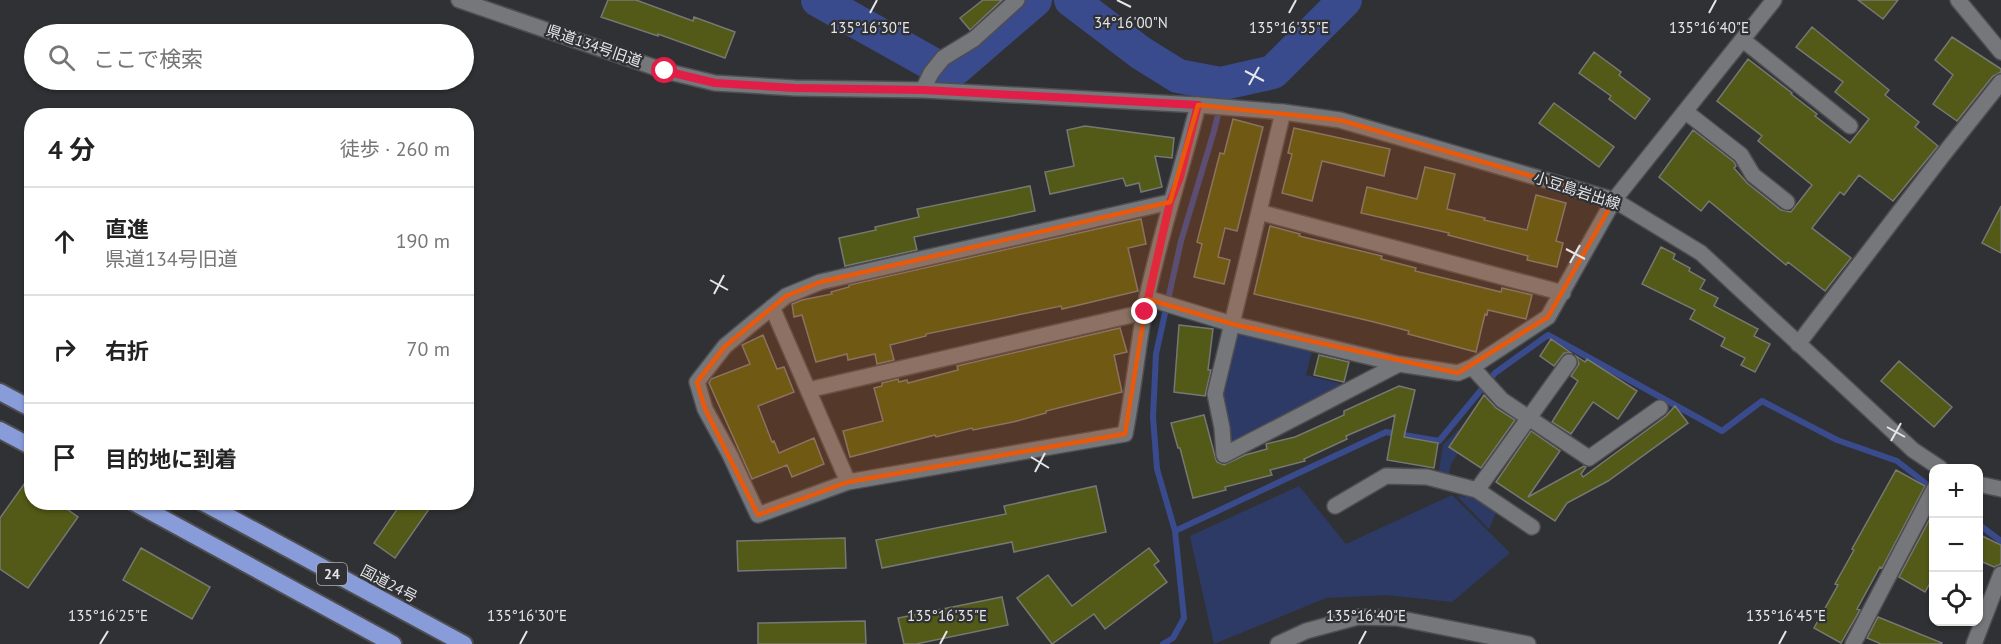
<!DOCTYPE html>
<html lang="ja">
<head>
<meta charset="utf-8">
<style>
	body { margin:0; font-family:"PT Sans","Noto Sans JP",sans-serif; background:#f6f6f6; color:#222 }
	.controls { position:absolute; right:18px; bottom:18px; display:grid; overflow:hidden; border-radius:12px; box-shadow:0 2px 4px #0004 }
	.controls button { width:54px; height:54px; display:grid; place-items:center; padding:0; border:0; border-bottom:2px solid #e0e0e0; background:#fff; color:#222; font:30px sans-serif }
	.stop { position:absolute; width:18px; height:18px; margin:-14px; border:4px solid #e11d48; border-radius:50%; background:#fff }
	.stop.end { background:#e11d48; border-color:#fff; box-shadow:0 2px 6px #0008 }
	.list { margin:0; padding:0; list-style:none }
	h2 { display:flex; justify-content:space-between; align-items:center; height:78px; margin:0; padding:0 24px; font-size:26px }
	h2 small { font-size:20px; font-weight:400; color:#767676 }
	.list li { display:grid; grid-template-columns:39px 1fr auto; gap:18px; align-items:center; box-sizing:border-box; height:108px; padding:0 24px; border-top:2px solid #e0e0e0 }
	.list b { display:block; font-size:22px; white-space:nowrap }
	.list p { margin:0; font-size:20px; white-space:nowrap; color:#767676 }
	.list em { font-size:20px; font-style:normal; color:#767676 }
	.icon { flex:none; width:33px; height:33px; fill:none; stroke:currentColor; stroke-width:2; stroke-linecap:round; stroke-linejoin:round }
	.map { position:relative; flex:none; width:2001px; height:644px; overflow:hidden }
	.search { position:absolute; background:#fff; box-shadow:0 2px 4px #0004; left:24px; top:24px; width:450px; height:66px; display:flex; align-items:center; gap:15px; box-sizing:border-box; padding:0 21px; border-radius:33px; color:#767676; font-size:22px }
	.panel { position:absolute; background:#fff; box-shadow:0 2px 4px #0004; left:24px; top:108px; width:450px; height:402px; border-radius:24px }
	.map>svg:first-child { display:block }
	.green { fill:#2e3a66 }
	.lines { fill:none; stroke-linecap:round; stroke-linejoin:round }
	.stream { stroke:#394b8c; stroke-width:6 }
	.river { stroke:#394b8c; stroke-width:34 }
	.building { fill:#535916; stroke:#777874; stroke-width:1.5 }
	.minor-casing { stroke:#4e4e51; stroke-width:18 }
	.secondary-casing { stroke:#4e4e51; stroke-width:18 }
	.trunk-casing { stroke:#4e4e51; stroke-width:20 }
	.minor { stroke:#76777b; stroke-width:15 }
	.secondary { stroke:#76777b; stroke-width:15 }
	.trunk { stroke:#899cda; stroke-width:16 }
	.route { stroke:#e11d48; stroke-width:8 }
	.marked { fill:#e8590c; fill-opacity:0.2; stroke:#e8590c; stroke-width:4.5; stroke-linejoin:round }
	.ticks { fill:none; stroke:#e6e6e8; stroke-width:2 }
	.labels { text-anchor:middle; stroke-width:4.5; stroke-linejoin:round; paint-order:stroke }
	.shield { fill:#303134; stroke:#afb0b2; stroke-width:1.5 }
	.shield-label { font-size:14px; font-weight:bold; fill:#e6e6e8 }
	.street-label { font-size:15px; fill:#e6e6e8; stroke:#303134 }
	.ticks-label { font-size:15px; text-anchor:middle; fill:#e6e6e8; stroke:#303134; stroke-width:4.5; stroke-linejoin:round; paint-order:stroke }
</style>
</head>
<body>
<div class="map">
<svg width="2001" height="644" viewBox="0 0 2001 644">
	<rect width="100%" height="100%" fill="#303134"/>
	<path class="green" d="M1242,333L1312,351L1306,375L1349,386L1233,444L1227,439L1221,393L1235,338Z
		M1459,429L1469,436L1451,464L1449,474L1439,471L1443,445Z
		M1299,486L1346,544L1452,495L1510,553L1452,602L1386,595L1326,598L1214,644L1190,536Z
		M1457,496L1476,498L1497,510L1489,529Z"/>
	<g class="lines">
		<path class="stream" d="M1978,524L2001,541
			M1175,531L1386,432L1439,441L1495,373L1548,335L1722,431L1762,401L1837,440L1897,461L1933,489
			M1163,644L1173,638L1184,618L1175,531L1157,469L1153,417L1156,354L1181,241L1214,131L1226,82"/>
		<path class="river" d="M818,0L943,70L956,68L1035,0
			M1071,0L1141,53L1178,76L1220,84L1273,72L1345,0"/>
	</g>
	<path class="building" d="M608,0H636L693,21L694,17L735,32L725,58L658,34V36L601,17Z
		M983,0H1002L970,30L960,18Z
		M1858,0H1898L1883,19Z
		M1812,27L1889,90L1885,95L1919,122L1915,127L1938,146L1893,201L1859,175L1844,195L1840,192L1812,228L1851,258L1825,291L1788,262L1786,265L1709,201L1701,211L1659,177L1693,130L1734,162L1736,166L1734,168L1747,183L1781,210L1791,212L1812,185L1758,141L1762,136L1717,101L1748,59L1792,93L1791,94L1817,114L1815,116L1850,143L1869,119L1835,92L1843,82L1796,47Z
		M1952,37L2001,69V72L1993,76L1957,121L1933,104L1953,75L1935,60Z
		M1594,52L1621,72L1619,75L1650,99L1635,119L1609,99L1611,96L1579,73Z
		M1554,103L1614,147L1599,167L1539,123Z
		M1233,119L1263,127L1237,231L1225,228L1218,257L1230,260L1224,284L1194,277L1202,244L1197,242L1220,153L1224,154Z
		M1085,126L1174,138L1172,158L1155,156L1162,187L1141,192L1139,183L1126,186L1123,178L1050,194L1045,172L1074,166L1067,130Z
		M1294,128L1390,149L1384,176L1322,161L1312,201L1282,193L1292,154L1288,153Z
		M1425,167L1455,174L1447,209L1485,218L1484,220L1527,230L1536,195L1566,203L1556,241L1563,243L1557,267L1527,260L1528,256L1448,235L1449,233L1361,213L1367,187L1417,199Z
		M1030,186L1035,211L914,237L917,250L845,266L839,238L876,230L875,227L919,217L917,209Z
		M2001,206V253L1982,243Z
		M1141,219L1146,244L1128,248L1138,291L1062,309L1061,306L926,334V336L890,345L894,360L877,364L875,354L848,360L847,354L816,362L802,315L794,317L792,304L802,300L832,294L831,292L849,287V285Z
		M1270,226L1300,234L1299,236L1382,256L1381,259L1416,268L1415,271L1501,292L1502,288L1532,295L1526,319L1488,310L1487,315L1485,314L1476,352L1408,334L1409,331L1370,321L1254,294Z
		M1661,247L1675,254L1673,259L1690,268L1689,271L1705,280L1700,289L1718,298L1714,306L1758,329L1754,336L1770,344L1755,372L1741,365L1745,358L1721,346L1725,338L1690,319L1695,310L1642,284Z
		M1179,325L1213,329L1208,370H1211L1205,396L1174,392Z
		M1120,328L1127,352L1114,355L1122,392L1046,411V413L1013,422L973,430L972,428L936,437L935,435L850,457L843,431L883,421L874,388L882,386V383L898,379L899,382L907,380L908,383L958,370L957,366Z
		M763,335L777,369L784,367L794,392L758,406L772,442L774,441L779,453L814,438L824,464L792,477L787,465L752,479L709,383L711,379L750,364L742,345Z
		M1551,339L1571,353H1564L1554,366L1540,356Z
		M1319,355L1349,362L1344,382L1314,375Z
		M1576,356L1585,362L1587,359L1637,391L1618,419L1593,402L1571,434L1552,422L1578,381L1571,376L1579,364Z
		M1899,361L1952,407L1934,427L1881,381Z
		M1399,386L1415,390L1404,437L1438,443L1434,468L1387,460L1395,415L1346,436L1347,439L1304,459L1305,461L1270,470L1272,475L1225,487L1226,490L1193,498L1180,448H1178L1171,423L1204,415L1216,460L1217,462L1224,465L1245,455L1267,449L1266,444L1295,437L1344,415V411Z
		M1484,395L1496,408L1515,420L1481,468L1449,447Z
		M1675,406L1688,423L1608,481L1567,503L1555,521L1496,482L1531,431L1560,451L1528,497L1584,466L1586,467L1581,474L1583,477L1666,416Z
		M1896,470L1925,486L1882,568L1880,567L1857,609L1860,610L1841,643L1814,628L1838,585L1835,584L1854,550L1852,549Z
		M32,473V502H57L78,517L28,588L0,569V518Z
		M1096,486L1106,532L1014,552L1012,542L882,568L876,540L1006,514L1004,506Z
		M402,502H434L395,558L374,543Z
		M1934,511V576L1925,592L1899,577Z
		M1978,534L2001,545V564L1994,567L1978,560Z
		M845,538L846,568L738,571L737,541Z
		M141,548L210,587L192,619L123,580Z
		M1149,548L1159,561L1154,565L1167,582L1105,629L1094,614L1052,644L1017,598L1048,575L1072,606Z
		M1002,597L1008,625L916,644H904L898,618Z
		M1878,617L1942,643V644H1881L1867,638Z
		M865,621L866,644H758V623Z"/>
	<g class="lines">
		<defs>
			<path id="minor" d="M459,0L665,71L715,83L795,88L923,90L1198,105C1182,169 1161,232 1147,297C1138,342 1134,389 1125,434L848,482L758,515L730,455L705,409L697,382L725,346L754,322L786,296L820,282L1170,202
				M1958,0L2001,52
				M1743,40L1850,126
				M923,90L931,73L943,58L974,39L1017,0
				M1283,112L1215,394L1222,428L1224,455L1399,364
				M1686,112L1741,155L1753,175L1787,202
				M1259,212L1563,293
				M1147,298L1232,324L1399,364L1458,373L1472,367L1548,317L1614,200L1774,0
				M772,307L848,482
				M1798,344L1943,155L2001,82
				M1472,367L1502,400L1589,458L1660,408
				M808,390L1145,312
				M1477,490L1532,527
				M1335,506L1386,476L1427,477L1477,490L1569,362
				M1278,644L1306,631L1358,617L1397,618L1528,644
				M1853,644L1934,489
				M1974,644L2001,574"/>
			<path id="secondary" d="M1198,105L1283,112L1340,120L1614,200L1701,253L1913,450L1940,468
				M1978,484L2001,489"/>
			<path id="trunk" d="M0,392L32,409
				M0,430L32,447
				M133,502L393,644
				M202,502L464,644"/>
		</defs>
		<use href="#minor" class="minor-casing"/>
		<use href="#secondary" class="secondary-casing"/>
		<use href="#trunk" class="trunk-casing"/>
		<use href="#minor" class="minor"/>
		<use href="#secondary" class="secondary"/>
		<use href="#trunk" class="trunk"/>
	</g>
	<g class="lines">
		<path class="route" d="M665,71L715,83L795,88L923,90L1198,105L1180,177L1170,202L1145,312"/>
	</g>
	<path class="marked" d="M1198,105L1340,120L1614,200L1548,317L1458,373L1232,324L1147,299L1125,434L848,482L758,515L705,409L697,382L725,346L786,296L820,282L1170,202Z"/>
	<path class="ticks" d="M1117,0L1131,7M870,13L877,0M1289,13L1296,0M1709,13L1716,0M1245,71L1264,81M1249,85L1259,67M1566,249L1585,259M1570,263L1580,245M710,280L728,290M714,294L724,275M1887,427L1905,437M1891,441L1901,423M1031,457L1049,468M1035,472L1045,453M100,644L108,631M520,644L527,631M940,644L947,631M1359,644L1366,631M1779,644L1786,631"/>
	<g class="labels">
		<rect class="shield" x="317" y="563" width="30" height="22" rx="4.5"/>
		<g class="shield-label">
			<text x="332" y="579">24</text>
		</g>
		<g class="street-label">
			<text transform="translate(594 46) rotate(19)" y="5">県道134号旧道</text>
			<text transform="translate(1577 191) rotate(18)" y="5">小豆島岩出線</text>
			<text transform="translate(389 584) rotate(28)" y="5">国道24号</text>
		</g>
	</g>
	<g class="ticks-label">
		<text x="1131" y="28">34°16'00"N</text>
		<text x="870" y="33">135°16'30"E</text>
		<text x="1289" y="33">135°16'35"E</text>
		<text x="1709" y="33">135°16'40"E</text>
		<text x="108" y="621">135°16'25"E</text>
		<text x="527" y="621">135°16'30"E</text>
		<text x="947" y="621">135°16'35"E</text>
		<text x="1366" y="621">135°16'40"E</text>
		<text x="1786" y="621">135°16'45"E</text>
	</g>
</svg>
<div class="controls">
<button>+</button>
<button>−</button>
<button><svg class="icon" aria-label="locate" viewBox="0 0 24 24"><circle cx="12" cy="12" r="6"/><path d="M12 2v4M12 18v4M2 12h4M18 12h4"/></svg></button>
</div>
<div class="stop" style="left:665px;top:71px"></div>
<div class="stop end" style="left:1145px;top:312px"></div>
<div class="search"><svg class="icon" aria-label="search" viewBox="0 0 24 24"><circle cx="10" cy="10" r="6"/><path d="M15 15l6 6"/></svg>ここで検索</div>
<section class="panel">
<h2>4 分<small>徒歩 · 260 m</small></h2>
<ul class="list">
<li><svg class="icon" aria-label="ahead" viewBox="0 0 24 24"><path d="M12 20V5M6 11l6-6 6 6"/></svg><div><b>直進</b><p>県道134号旧道</p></div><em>190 m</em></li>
<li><svg class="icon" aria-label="right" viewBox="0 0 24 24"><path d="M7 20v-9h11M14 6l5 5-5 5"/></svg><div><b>右折</b></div><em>70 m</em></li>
<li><svg class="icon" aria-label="arrive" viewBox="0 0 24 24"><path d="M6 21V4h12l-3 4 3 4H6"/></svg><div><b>目的地に到着</b></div></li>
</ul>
</section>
</div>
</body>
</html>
